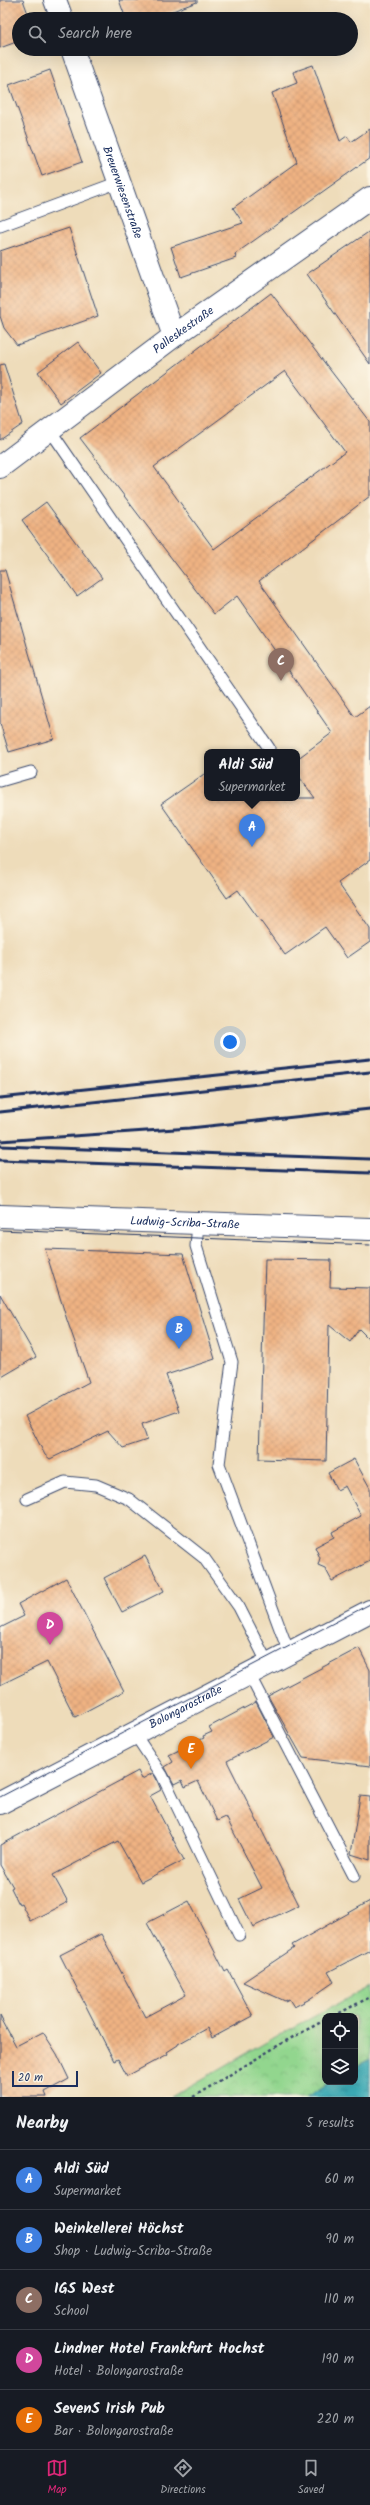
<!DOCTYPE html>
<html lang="en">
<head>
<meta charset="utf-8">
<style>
	body { margin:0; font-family:Kalam,sans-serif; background:#242831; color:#f1f3f6 }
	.controls { position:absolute; right:12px; bottom:12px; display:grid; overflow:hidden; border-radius:8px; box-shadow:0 4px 16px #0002 }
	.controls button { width:36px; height:36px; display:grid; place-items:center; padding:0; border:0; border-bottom:1px solid #363941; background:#171b24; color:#f1f3f6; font:20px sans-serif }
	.scale { position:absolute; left:12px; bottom:10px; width:66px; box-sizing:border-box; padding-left:4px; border:2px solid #1b2f5e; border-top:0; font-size:11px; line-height:14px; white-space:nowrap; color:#1b2f5e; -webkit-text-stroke:3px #fcf5e5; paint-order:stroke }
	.you { position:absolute; left:230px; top:1042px; width:14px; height:14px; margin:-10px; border:3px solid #fff; border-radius:50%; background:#1a73e8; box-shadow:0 0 0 6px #1a73e833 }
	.badge { display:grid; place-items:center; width:26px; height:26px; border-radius:50%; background:#db2777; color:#fff; font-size:13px; font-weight:700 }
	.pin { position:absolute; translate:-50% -33px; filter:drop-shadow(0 1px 2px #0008) }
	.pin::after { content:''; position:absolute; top:21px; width:14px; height:12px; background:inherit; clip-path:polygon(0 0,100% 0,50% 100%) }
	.popup { position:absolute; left:204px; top:749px; width:96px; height:52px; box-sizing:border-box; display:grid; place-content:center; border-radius:8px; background:#171b24; filter:drop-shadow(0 1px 3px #0005); font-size:13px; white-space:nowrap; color:#9ea1a6 }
	.popup b { font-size:15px; color:#f1f3f6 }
	.popup::after { content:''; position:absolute; left:50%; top:100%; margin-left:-8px; border:8px solid transparent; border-top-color:#171b24 }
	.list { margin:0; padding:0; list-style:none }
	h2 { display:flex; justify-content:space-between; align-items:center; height:52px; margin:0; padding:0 16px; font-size:17px }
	h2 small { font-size:13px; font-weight:400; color:#9ea1a6 }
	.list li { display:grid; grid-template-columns:26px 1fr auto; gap:12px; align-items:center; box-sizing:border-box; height:60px; padding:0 16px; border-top:1px solid #363941 }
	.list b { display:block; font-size:15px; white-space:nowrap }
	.list p { margin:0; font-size:13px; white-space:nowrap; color:#9ea1a6 }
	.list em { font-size:13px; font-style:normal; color:#9ea1a6 }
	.icon { flex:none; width:22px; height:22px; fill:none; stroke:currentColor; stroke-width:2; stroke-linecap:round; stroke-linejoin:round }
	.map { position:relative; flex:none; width:370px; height:2097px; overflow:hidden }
	.search { position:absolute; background:#171b24; box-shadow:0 4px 16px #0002; left:12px; right:12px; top:12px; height:44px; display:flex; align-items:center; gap:10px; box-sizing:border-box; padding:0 14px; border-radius:22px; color:#9ea1a6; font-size:15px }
	.sheet { height:352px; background:#171b24 }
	nav { display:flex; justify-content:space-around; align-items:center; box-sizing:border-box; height:56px; border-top:1px solid #363941; background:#171b24; font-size:11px; color:#9ea1a6 }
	nav a { display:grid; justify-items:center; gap:2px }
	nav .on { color:#db2777 }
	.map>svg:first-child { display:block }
	.park { fill:url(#park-crowns); stroke:#568276 }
	.water { fill:url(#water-ripples); stroke:#2c6e8b }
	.building { fill:url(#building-cross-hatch); fill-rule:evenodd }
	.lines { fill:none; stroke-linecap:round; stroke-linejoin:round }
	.lane-casing { stroke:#3b496c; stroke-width:13 }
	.street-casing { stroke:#3b496c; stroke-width:24 }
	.secondary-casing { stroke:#3b496c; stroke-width:24 }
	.path { stroke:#3b496c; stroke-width:2.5; stroke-dasharray:3 3; stroke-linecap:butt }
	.lane { stroke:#fff; stroke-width:11 }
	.street { stroke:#fff; stroke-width:22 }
	.secondary { stroke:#fff; stroke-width:22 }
	.tram { stroke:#1b2f5e; stroke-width:1 }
	.rail { stroke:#1b2f5e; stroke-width:3 }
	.labels { text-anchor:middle; stroke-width:3.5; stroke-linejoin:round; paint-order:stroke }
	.street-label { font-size:12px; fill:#1b2f5e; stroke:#fcf5e5 }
</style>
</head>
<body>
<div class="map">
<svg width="370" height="2097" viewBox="0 0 370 2097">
	<defs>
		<pattern id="park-crowns" width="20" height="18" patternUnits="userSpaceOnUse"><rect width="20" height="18" fill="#92d68e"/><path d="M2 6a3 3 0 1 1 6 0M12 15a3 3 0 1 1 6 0" fill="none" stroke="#7db87d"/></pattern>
		<pattern id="water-ripples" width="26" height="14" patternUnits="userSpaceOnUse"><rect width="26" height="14" fill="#3cadb8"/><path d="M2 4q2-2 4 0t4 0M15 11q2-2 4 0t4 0" fill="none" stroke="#328d99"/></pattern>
		<pattern id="building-cross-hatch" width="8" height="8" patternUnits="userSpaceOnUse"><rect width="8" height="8" fill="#efb282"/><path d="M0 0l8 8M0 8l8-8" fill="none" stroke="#cc9973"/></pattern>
	</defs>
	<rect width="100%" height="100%" fill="#fcf5e5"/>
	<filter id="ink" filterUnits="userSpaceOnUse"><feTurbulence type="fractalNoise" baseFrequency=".025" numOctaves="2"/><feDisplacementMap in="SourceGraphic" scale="8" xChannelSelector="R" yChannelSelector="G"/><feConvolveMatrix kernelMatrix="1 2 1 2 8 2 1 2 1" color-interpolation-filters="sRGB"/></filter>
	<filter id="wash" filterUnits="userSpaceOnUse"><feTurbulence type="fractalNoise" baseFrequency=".012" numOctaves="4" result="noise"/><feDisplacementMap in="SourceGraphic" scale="16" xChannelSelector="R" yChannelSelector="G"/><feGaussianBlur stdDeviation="0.9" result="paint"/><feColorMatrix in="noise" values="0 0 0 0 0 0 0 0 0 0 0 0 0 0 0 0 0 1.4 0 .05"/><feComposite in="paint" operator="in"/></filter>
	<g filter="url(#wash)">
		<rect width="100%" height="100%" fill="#eedcba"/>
		<path class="park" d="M370,1987V2059L355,2067V2016H325V2082H331L306,2097H171L277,2036Z"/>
		<path class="water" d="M370,2059V2097H306L331,2082H355V2067Z"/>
		<g id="blocks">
			<path class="building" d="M0,0H23L30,19H19V41L0,48Z
				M119,0H197V2L151,19H126Z
				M313,65L340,141L347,136L351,142L370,129V158L235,254L236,258L181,277L171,247L243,223L233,208L297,162L272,93L297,83L293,72Z
				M50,70L82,162L42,176L9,85Z
				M69,228L98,316L17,345L4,328L0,316V251Z
				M370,231V364L307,274Z
				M271,293L370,422V496L259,581L355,717L370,706V860L338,883L370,929V942L347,958L325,927L285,955L238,890L227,898L161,804L207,772V798H315L297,774V759L332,733L237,596L214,614L80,438ZM285,371L345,452L214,549L154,467Z
				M78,342L101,373L61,403L38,372Z
				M4,364L23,424L0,440V365Z
				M46,502L102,578L77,596L22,520Z
				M0,570H5L54,739L9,752L0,723Z
				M45,1249L183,1254L215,1359L166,1375L179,1411L142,1424L147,1440L123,1448L108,1431L50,1459L45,1455L25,1416L89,1382L67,1320Z
				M265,1259L331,1260L330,1287L370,1288V1340L359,1329L350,1342L329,1325L326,1461L259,1459Z
				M0,1294L36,1357L0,1378Z
				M354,1459L370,1488V1561L332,1581L325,1568L318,1565L320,1558L315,1547L334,1537L332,1532L361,1516L345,1486L337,1490L328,1473Z
				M145,1556L164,1591L122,1612L104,1578Z
				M66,1578L124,1691L75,1717L47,1662L0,1685V1628L24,1616L18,1604Z
				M359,1648L370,1670V1766L303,1758L268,1696Z
				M256,1702L274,1737L227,1761L299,1905L253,1927L239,1899L262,1888L226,1817L217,1821L198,1781L185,1787L182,1780L174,1784L165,1767L173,1762L169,1755L204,1738L203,1736L212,1732L209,1727Z
				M138,1771L142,1779L153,1773L156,1778L161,1790L150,1796L184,1860L141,1882L118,1841L53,1875L68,1902L30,1921L21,1903L19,1904L11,1888L13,1887L0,1865V1845Z
				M360,1796L370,1797V1860L351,1854Z
				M189,1901L225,1972L228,1970L253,2016L212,2038L207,2028L178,2044V2045L167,2052L168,2054L127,2076L118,2059L114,2061L60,1955L101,1934L145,2017L186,1995L147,1923Z
				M370,1901V1950L328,1972L334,1982L308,2000L294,2007L289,1999L285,2001L243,1982L294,1948L292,1945Z
				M0,2016L16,2046L43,2032L57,2054L69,2079L45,2092L47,2097H0Z"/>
		</g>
	</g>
	<g filter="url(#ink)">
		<use href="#blocks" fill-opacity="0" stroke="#3b496c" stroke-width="1"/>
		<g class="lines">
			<defs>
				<path id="lane" d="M0,226L119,182
					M50,430L269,748
					M0,781L31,772
					M198,1224L196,1246L232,1362L219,1464L289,1653
					M27,1499L65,1482L96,1485L129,1499L204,1558L239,1607L268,1664
					M249,1674L354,1876
					M134,1733L162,1775L239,1935"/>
				<g id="street">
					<path d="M55,0L62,19"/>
					<path id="s1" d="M72,49L174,336"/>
					<path id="s2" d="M0,467L174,336L370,198"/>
				</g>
				<g id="secondary">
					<path id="s3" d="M0,1216L370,1229"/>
					<path id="s4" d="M0,1803L370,1611"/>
				</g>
			</defs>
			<use href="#lane" class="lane-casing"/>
			<use href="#street" class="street-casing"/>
			<use href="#secondary" class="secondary-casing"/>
			<path class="path" d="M334,2016L370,1997
				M193,2097L284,2042L325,2020"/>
			<use href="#lane" class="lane"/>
			<use href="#street" class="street"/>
			<use href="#secondary" class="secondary"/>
			<path class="tram" d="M0,1230L370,1245
				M0,1797L370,1604"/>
			<path class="rail" d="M0,1098L370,1059
				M0,1112L370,1072
				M0,1141L190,1128L370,1109
				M0,1146L370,1159
				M0,1160L370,1173"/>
		</g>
	</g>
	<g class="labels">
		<g class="street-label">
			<text dy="4" stroke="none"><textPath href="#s1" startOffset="152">Breuerwiesenstraße</textPath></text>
			<text dy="4" stroke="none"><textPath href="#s2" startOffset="229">Palleskestraße</textPath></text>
			<text dy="4" stroke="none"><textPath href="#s3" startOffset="185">Ludwig-Scriba-Straße</textPath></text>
			<text dy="4" stroke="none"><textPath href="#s4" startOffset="209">Bolongarostraße</textPath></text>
		</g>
	</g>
</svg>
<div class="controls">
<button><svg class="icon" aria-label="locate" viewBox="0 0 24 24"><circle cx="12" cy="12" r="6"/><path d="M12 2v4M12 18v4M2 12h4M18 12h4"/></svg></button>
<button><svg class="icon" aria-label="layers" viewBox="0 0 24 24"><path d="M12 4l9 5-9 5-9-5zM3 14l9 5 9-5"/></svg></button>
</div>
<div class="scale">20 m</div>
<div class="you"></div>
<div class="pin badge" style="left:252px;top:847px;background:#3f7fe0">A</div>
<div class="popup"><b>Aldi Süd</b>Supermarket</div>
<div class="pin badge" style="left:179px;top:1349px;background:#3f7fe0">B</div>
<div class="pin badge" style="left:281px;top:681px;background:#8d6e63">C</div>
<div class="pin badge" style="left:50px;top:1645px;background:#d1479c">D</div>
<div class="pin badge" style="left:191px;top:1769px;background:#e8710a">E</div>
<div class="search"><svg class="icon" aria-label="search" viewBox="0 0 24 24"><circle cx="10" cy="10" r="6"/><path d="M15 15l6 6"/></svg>Search here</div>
</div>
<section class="sheet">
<h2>Nearby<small>5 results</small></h2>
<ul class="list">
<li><span class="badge" style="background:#3f7fe0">A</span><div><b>Aldi Süd</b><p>Supermarket</p></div><em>60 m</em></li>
<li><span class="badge" style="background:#3f7fe0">B</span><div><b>Weinkellerei Höchst</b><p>Shop · Ludwig-Scriba-Straße</p></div><em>90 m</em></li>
<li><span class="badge" style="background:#8d6e63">C</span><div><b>IGS West</b><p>School</p></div><em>110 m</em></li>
<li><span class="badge" style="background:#d1479c">D</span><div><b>Lindner Hotel Frankfurt Hochst</b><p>Hotel · Bolongarostraße</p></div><em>190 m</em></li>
<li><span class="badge" style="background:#e8710a">E</span><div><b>SevenS Irish Pub</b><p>Bar · Bolongarostraße</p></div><em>220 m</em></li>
</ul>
</section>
<nav>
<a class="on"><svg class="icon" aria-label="map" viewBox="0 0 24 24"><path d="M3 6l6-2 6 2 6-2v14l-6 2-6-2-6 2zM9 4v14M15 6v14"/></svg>Map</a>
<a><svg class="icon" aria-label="directions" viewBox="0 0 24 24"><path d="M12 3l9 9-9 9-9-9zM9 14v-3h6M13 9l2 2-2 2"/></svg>Directions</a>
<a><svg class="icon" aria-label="saved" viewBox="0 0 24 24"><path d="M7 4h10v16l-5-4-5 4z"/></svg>Saved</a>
</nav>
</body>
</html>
